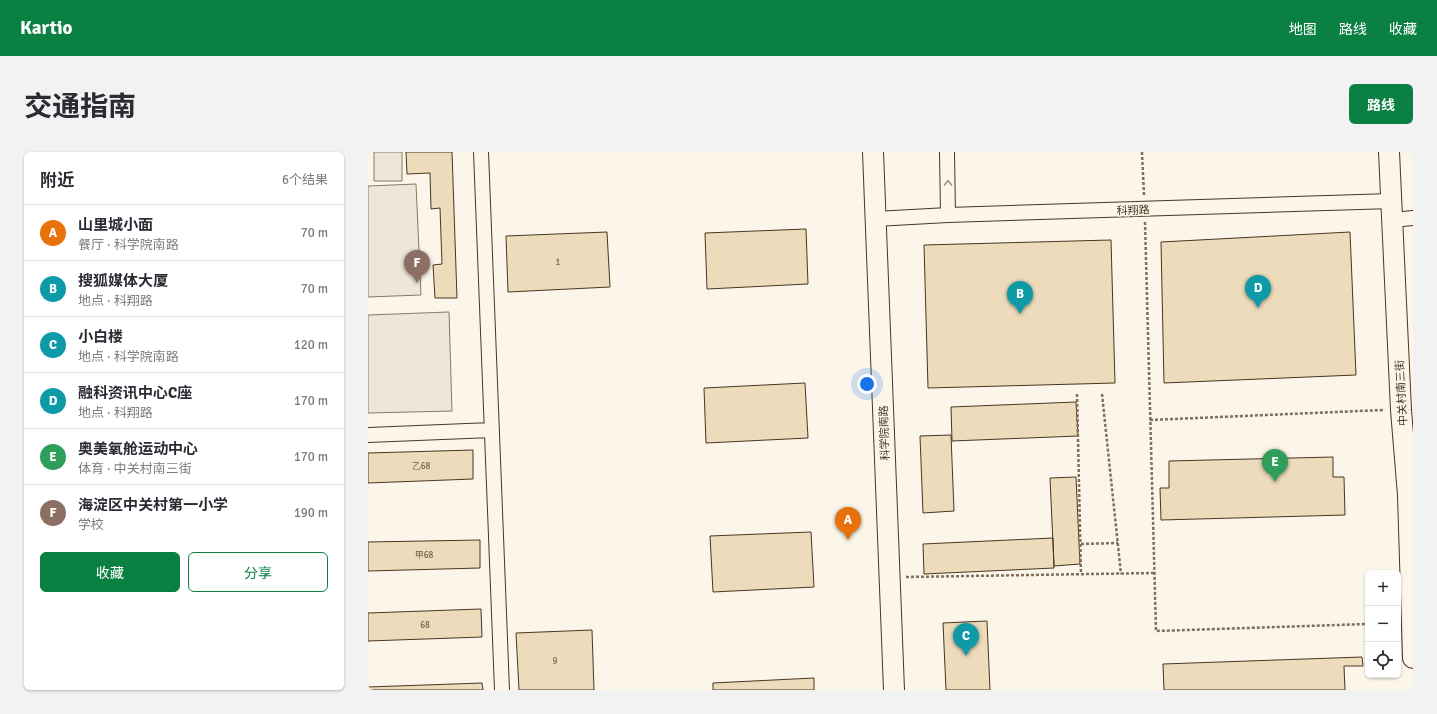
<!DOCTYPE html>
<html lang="zh">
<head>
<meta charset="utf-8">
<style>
	body { margin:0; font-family:Signika,"Noto Sans SC",sans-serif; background:#f2f2f3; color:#2b2b33 }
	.controls { position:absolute; right:12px; bottom:12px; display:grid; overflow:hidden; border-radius:6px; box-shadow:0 1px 3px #0004 }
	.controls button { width:36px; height:36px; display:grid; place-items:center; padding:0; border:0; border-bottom:1px solid #e1e1e2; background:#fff; color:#2b2b33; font:20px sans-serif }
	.you { position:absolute; left:499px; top:232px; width:14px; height:14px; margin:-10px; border:3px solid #fff; border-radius:50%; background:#1a73e8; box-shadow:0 0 0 6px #1a73e833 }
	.badge { display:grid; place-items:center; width:26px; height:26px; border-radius:50%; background:#0b8043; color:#fff; font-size:13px; font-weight:700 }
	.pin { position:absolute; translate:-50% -33px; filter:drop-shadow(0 1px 2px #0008) }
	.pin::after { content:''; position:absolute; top:21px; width:14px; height:12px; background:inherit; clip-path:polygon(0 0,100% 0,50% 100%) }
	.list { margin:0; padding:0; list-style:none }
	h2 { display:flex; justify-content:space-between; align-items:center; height:52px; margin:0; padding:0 16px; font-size:17px }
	h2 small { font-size:13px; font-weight:400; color:#7c7c81 }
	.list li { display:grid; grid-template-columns:26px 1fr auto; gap:12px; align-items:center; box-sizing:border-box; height:56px; padding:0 16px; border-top:1px solid #e1e1e2 }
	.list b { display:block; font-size:15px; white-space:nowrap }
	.list p { margin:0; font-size:13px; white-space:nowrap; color:#7c7c81 }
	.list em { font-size:13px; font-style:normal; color:#7c7c81 }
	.actions { display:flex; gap:8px; padding:12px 16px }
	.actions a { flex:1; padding:9px 0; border:1px solid #0b8043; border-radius:6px; text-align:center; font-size:14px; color:#0b8043 }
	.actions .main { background:#0b8043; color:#fff }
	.icon { flex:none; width:22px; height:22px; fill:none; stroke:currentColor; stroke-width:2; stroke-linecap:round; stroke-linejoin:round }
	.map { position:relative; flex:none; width:1045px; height:538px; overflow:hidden; border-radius:6px }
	header { display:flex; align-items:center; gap:24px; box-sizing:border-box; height:56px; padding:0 20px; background:#0b8043; color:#fff }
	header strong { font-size:19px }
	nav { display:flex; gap:22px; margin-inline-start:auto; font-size:14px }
	.intro { display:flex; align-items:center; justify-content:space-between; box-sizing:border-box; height:96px; padding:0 24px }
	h1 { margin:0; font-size:28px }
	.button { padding:10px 18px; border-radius:6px; background:#0b8043; color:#fff; font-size:14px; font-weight:700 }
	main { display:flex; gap:24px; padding:0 24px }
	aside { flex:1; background:#fff; border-radius:6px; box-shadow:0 1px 3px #0004 }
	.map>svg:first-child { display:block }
	.green { fill:#ede6d9; stroke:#887966 }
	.parking { fill:#ede7d9; stroke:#887966 }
	.building { fill:#ecdcbc; stroke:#4a3520 }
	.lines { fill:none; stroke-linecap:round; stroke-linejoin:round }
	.street-casing { stroke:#4a3520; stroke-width:16 }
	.secondary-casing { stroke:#4a3520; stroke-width:22 }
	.path { stroke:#7f6f5c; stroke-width:2.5; stroke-dasharray:3 2; stroke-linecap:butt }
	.street { stroke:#fbf6e9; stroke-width:14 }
	.secondary { stroke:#fbf6e9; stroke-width:20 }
	.oneway { stroke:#a29684 }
	.labels { text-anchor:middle; stroke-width:3; stroke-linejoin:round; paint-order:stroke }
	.number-label { font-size:9px; fill:#725f47 }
	.street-label { font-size:11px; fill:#4a3520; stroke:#fbf6e9 }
</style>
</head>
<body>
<header>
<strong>Kartio</strong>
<nav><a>地图</a><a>路线</a><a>收藏</a></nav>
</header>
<div class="intro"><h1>交通指南</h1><a class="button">路线</a></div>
<main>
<aside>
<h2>附近<small>6个结果</small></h2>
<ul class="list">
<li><span class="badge" style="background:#e8710a">A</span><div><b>山里城小面</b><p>餐厅 · 科学院南路</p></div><em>70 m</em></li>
<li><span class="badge" style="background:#0f9aa8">B</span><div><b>搜狐媒体大厦</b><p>地点 · 科翔路</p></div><em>70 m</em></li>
<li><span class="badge" style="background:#0f9aa8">C</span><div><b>小白楼</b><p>地点 · 科学院南路</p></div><em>120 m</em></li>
<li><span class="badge" style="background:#0f9aa8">D</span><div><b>融科资讯中心C座</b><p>地点 · 科翔路</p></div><em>170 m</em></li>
<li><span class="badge" style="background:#2e9e5b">E</span><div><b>奥美氧舱运动中心</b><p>体育 · 中关村南三街</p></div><em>170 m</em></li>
<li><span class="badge" style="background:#8d6e63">F</span><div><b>海淀区中关村第一小学</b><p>学校</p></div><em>190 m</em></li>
</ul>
<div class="actions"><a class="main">收藏</a><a>分享</a></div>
</aside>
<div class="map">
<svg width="1045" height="538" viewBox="0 0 1045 538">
	<rect width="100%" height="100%" fill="#fbf6e9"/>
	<path class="green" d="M48,32L53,143L0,145V34Z
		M81,160L84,259L0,261V163Z"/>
	<path class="parking" d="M6,0H34V29H6Z"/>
	<path class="building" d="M38,0H84L89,146H67L65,113L74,112L72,56L63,57L62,21L39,22Z
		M438,77L440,132L339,137L337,81Z
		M239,80L242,135L140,140L138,84Z
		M982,80L988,223L796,231L793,90Z
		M743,88L747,231L560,236L556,93Z
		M437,231L440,286L338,291L336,236Z
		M708,250L710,284L584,289L583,255Z
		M583,283L586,359L555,361L552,284Z
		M105,298V327L0,331V301Z
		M965,305V325H976L977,363L793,368L792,336H801V309Z
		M708,325L712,412L686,414L682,326Z
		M443,380L446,435L345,440L342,384Z
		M685,386L686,416L556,422L555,392Z
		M112,388V416L0,419V390Z
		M113,457L114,485L0,489V461Z
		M619,469L622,538H578L575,471Z
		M224,478L226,538H151L148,481Z
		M994,505L995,514H976L977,538H796L795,512Z
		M446,526V538H345V531Z
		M114,531L115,538H0V535Z"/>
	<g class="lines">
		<defs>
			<path id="street" d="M113,0L134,538
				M579,0L580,63
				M507,67L580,63L1024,49
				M1024,68L1045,66
				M0,283L124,278"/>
			<path id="secondary" d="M505,0L526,538
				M1021,0L1033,258L1040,343L1045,506"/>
		</defs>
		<use href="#street" class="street-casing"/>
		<use href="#secondary" class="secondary-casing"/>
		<path class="path" d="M774,0L776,43
			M777,70L788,479L1000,472
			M709,242L713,422
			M734,242L753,422
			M782,268L1015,258
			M713,392L750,391
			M538,425L786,421"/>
		<use href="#street" class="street"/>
		<use href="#secondary" class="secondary"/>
	</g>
	<defs><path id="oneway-chevron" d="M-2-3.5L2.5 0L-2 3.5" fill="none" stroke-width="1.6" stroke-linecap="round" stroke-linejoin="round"/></defs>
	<use class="oneway" href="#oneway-chevron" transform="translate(580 31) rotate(-91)"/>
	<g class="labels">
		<g class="number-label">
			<text x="190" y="113">1</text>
			<text x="53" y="317">乙68</text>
			<text x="56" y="406">甲68</text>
			<text x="57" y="476">68</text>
			<text x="187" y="512">9</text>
		</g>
		<g class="street-label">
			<text transform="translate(765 58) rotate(-2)" y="4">科翔路</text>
			<text transform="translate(1033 241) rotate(-93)" y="4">中关村南三街</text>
			<text transform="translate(516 281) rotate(-92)" y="4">科学院南路</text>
		</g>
	</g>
</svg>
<div class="controls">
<button>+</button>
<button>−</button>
<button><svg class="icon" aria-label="locate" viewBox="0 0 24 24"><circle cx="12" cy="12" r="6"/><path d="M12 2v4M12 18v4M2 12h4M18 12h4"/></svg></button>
</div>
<div class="you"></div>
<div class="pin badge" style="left:480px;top:388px;background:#e8710a">A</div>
<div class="pin badge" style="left:652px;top:162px;background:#0f9aa8">B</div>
<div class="pin badge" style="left:598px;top:504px;background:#0f9aa8">C</div>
<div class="pin badge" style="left:890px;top:156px;background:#0f9aa8">D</div>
<div class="pin badge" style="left:907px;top:330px;background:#2e9e5b">E</div>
<div class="pin badge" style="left:49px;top:131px;background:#8d6e63">F</div>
</div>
</main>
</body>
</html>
